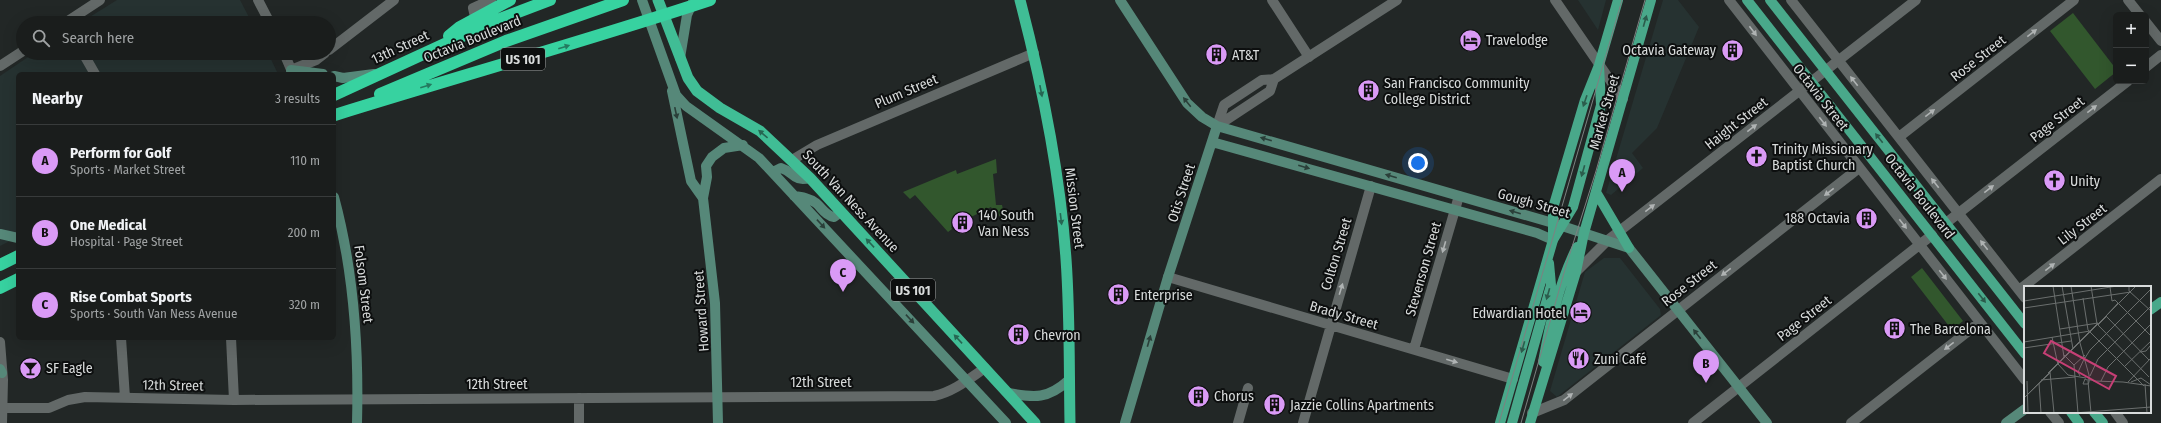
<!DOCTYPE html>
<html lang="en">
<head>
<meta charset="utf-8">
<style>
	body { margin:0; font-family:"Fira Sans Condensed",sans-serif; background:#272a29; color:#f1f3f6 }
	.controls { position:absolute; right:12px; top:12px; display:grid; overflow:hidden; border-radius:6px; box-shadow:0 4px 16px #0002 }
	.controls button { width:36px; height:36px; display:grid; place-items:center; padding:0; border:0; border-bottom:1px solid #383b3b; background:#1a1d1c; color:#f1f3f6; font:20px sans-serif }
	.you { position:absolute; left:1418px; top:163px; width:14px; height:14px; margin:-10px; border:3px solid #fff; border-radius:50%; background:#1a73e8; box-shadow:0 0 0 6px #1a73e833 }
	.badge { display:grid; place-items:center; width:26px; height:26px; border-radius:50%; background:#da9af6; color:#111; font-size:13px; font-weight:700 }
	.pin { position:absolute; translate:-50% -33px; filter:drop-shadow(0 1px 2px #0008) }
	.pin::after { content:''; position:absolute; top:21px; width:14px; height:12px; background:inherit; clip-path:polygon(0 0,100% 0,50% 100%) }
	.list { margin:0; padding:0; list-style:none }
	h2 { display:flex; justify-content:space-between; align-items:center; height:52px; margin:0; padding:0 16px; font-size:17px }
	h2 small { font-size:13px; font-weight:400; color:#9fa2a3 }
	.list li { display:grid; grid-template-columns:26px 1fr auto; gap:12px; align-items:center; box-sizing:border-box; height:72px; padding:0 16px; border-top:1px solid #383b3b }
	.list b { display:block; font-size:15px; white-space:nowrap }
	.list p { margin:0; font-size:13px; white-space:nowrap; color:#9fa2a3 }
	.list em { font-size:13px; font-style:normal; color:#9fa2a3 }
	.icon { flex:none; width:22px; height:22px; fill:none; stroke:currentColor; stroke-width:2; stroke-linecap:round; stroke-linejoin:round }
	.map { position:relative; flex:none; width:2161px; height:423px; overflow:hidden }
	.search { position:absolute; background:#1a1d1c; box-shadow:0 4px 16px #0002; left:16px; top:16px; width:320px; height:44px; display:flex; align-items:center; gap:10px; box-sizing:border-box; padding:0 14px; border-radius:22px; color:#9fa2a3; font-size:15px }
	.panel { position:absolute; background:#1a1d1c; box-shadow:0 4px 16px #0002; left:16px; top:72px; width:320px; height:268px; border-radius:6px }
	.map>svg:first-child { display:block }
	.built { fill:#263231 }
	.green { fill:#32572d }
	.lines { fill:none; stroke-linecap:round; stroke-linejoin:round }
	.minor { stroke:#636968; stroke-width:10 }
	.tertiary { stroke:#636968; stroke-width:10 }
	.secondary { stroke:#568879; stroke-width:10 }
	.primary { stroke:#49a88a; stroke-width:10 }
	.trunk { stroke:#40bd95; stroke-width:11 }
	.motorway { stroke:#37d2a0; stroke-width:12 }
	.tram { stroke:#7d8181; stroke-width:1 }
	.oneway { fill:#2b5c4c }
	.oneway2 { fill:#afb3b3 }
	.oneway3 { fill:#247a5f }
	.oneway4 { fill:#266652 }
	.oneway5 { fill:#2a3f39 }
	.labels { text-anchor:middle; stroke-width:4; stroke-linejoin:round; paint-order:stroke }
	.shield { fill:#0d0f0f; stroke:#9b9e9e; stroke-width:1 }
	.shield-label { font-size:13px; font-weight:bold; fill:#d8dbdb }
	.street-label { font-size:14px; fill:#d8dbdb; stroke:#0d0f0f }
	.poi-label { font-size:14px; fill:#d8dbdb; stroke:#0d0f0f; text-anchor:start }
	.inset-road { fill:none; stroke:#6b6f6e; stroke-width:1 }
	.view { fill:#c63f75; fill-opacity:0.15; stroke:#c63f75; stroke-width:2 }
	.inset-edge { fill:none; stroke:#d8dbdb; stroke-width:2 }
</style>
</head>
<body>
<div class="map">
<svg width="2161" height="423" viewBox="0 0 2161 423">
	<rect width="100%" height="100%" fill="#222726"/>
	<path class="built" d="M117,0H240L252,23H80Z
		M1578,0H1606L1598,30Z
		M1663,0H1678L1699,27L1657,128L1632,153L1643,168L1611,195L1606,193Z
		M34,53H268L278,74H18V237L0,246V76Z
		M1604,258H1620L1660,309L1661,315L1557,397L1550,391L1585,272Z"/>
	<path class="green" d="M2073,13L2116,69V72L2095,89L2050,31Z
		M996,159L997,173L993,174L996,205H1002L1004,214L996,217L991,207L951,227L952,229L948,232L915,195L910,199L903,192L956,170L957,174Z
		M1922,268L1963,321L1952,330L1911,277Z"/>
	<g class="lines">
		<path class="minor" d="M1272,0L1309,57
			M1729,0L2025,380
			M1791,0L2025,298
			M2128,0L2140,15
			M2146,22L2161,41
			M65,23L100,0
			M477,25L473,8L491,0
			M329,50L394,0
			M83,53L95,74
			M0,66L23,51
			M2146,67L2161,55
			M291,70L316,60L325,53
			M1899,137L2074,0
			M792,160L817,145L1034,53
			M1946,223L2128,81
			M1576,272L1608,240L1916,0
			M1168,277L1513,379
			M2019,290L2161,179
			M121,338L125,398
			M231,338L234,400
			M1414,349L1459,196
			M3,408H49L68,400L85,397L234,400L934,396C953,392 969,379 985,368
			M2050,412L2059,423
			M2115,412L2123,423
			M1532,413L1564,400L1859,168
			M579,423V398
			M1238,423L1248,388
			M1303,423L1371,186
			M1693,423L1932,235
			M1851,423L1980,322"/>
		<path class="tertiary" d="M258,0L270,23
			M1555,0L1623,99
			M284,53L293,74
			M1217,126L1224,105L1262,80L1274,79L1397,0
			M1217,126L1270,91L1274,79
			M0,342L3,380L2,423"/>
		<path class="secondary" d="M642,0L676,95L686,106L759,158L1006,423
			M1120,0L1187,103L1202,117L1217,126L1553,223L1629,248L1767,423
			M680,58L687,15L693,2
			M291,70L323,74
			M334,76L343,78L374,74
			M672,91L691,181L703,198
			M1212,142L1537,233L1553,240
			M773,172L781,168C795,172 792,182 810,178
			M794,196C802,197 809,198 816,203C822,208 826,216 834,217L841,212
			M334,197C354,271 359,347 357,423
			M0,234L18,238
			M0,369L2,373
			M1008,393C1035,398 1048,399 1069,380
			M718,423L715,303L703,198L707,177L706,166L712,157L724,148L743,145
			M1125,423L1168,277L1217,126
			M2006,423L2025,409"/>
		<path class="primary" d="M1747,0L2025,354
			M1770,0L2025,324
			M1596,192L1629,248
			M1553,240V208L1585,100L1599,65L1618,0
			M2150,310L2161,302
			M1543,362C1550,323 1559,283 1577,247
			M2071,412L2079,423
			M2094,412L2103,423
			M1500,423L1553,240L1573,207L1601,105L1599,65
			M1512,423L1551,285L1549,263
			M1530,423L1576,272L1584,233L1651,0"/>
		<path class="trunk" d="M658,0L688,78L697,91L720,108L760,131L810,178L1035,423
			M1020,0C1042,84 1060,172 1066,259C1070,314 1069,369 1070,423"/>
		<path class="motorway" d="M449,36L460,27L510,0
			M380,94L506,41L623,0
			M334,95L497,20L550,0
			M335,115C460,76 586,41 710,0
			M0,265L18,256
			M0,288L18,279"/>
		<path class="tram" d="M1499,423L1622,0
			M1521,423L1566,266L1596,171L1645,0"/>
	</g>
	<defs><path id="oneway-solid" d="M-6-.8H1V-3.2L6.5 0L1 3.2V.8H-6Z"/></defs>
	<g class="oneway">
		<use href="#oneway-solid" transform="translate(1645 21) rotate(-74)"/>
		<use href="#oneway-solid" transform="translate(1585 101) rotate(109)"/>
		<use href="#oneway-solid" transform="translate(1879 138) rotate(-128)"/>
		<use href="#oneway-solid" transform="translate(1583 171) rotate(106)"/>
		<use href="#oneway-solid" transform="translate(1548 294) rotate(106)"/>
		<use href="#oneway-solid" transform="translate(1982 298) rotate(52)"/>
		<use href="#oneway-solid" transform="translate(1523 347) rotate(106)"/>
	</g>
	<g class="oneway2">
		<use href="#oneway-solid" transform="translate(1753 31) rotate(53)"/>
		<use href="#oneway-solid" transform="translate(2032 33) rotate(-38)"/>
		<use href="#oneway-solid" transform="translate(1854 81) rotate(-128)"/>
		<use href="#oneway-solid" transform="translate(2092 109) rotate(-38)"/>
		<use href="#oneway-solid" transform="translate(1930 113) rotate(-38)"/>
		<use href="#oneway-solid" transform="translate(1823 122) rotate(52)"/>
		<use href="#oneway-solid" transform="translate(1752 128) rotate(-38)"/>
		<use href="#oneway-solid" transform="translate(1935 183) rotate(-128)"/>
		<use href="#oneway-solid" transform="translate(1989 189) rotate(-38)"/>
		<use href="#oneway-solid" transform="translate(1829 192) rotate(142)"/>
		<use href="#oneway-solid" transform="translate(1650 208) rotate(-38)"/>
		<use href="#oneway-solid" transform="translate(1903 224) rotate(52)"/>
		<use href="#oneway-solid" transform="translate(1984 245) rotate(-128)"/>
		<use href="#oneway-solid" transform="translate(1444 247) rotate(106)"/>
		<use href="#oneway-solid" transform="translate(2050 267) rotate(-38)"/>
		<use href="#oneway-solid" transform="translate(1726 272) rotate(142)"/>
		<use href="#oneway-solid" transform="translate(1943 275) rotate(52)"/>
		<use href="#oneway-solid" transform="translate(1341 289) rotate(-73)"/>
		<use href="#oneway-solid" transform="translate(1949 346) rotate(142)"/>
		<use href="#oneway-solid" transform="translate(1452 361) rotate(16)"/>
		<use href="#oneway-solid" transform="translate(1568 397) rotate(-38)"/>
	</g>
	<g class="oneway3">
		<use href="#oneway-solid" transform="translate(564 47) rotate(-17)"/>
		<use href="#oneway-solid" transform="translate(426 86) rotate(-17)"/>
	</g>
	<g class="oneway4">
		<use href="#oneway-solid" transform="translate(1041 91) rotate(79)"/>
		<use href="#oneway-solid" transform="translate(763 134) rotate(-140)"/>
		<use href="#oneway-solid" transform="translate(1061 219) rotate(83)"/>
		<use href="#oneway-solid" transform="translate(870 243) rotate(-133)"/>
		<use href="#oneway-solid" transform="translate(958 339) rotate(-133)"/>
	</g>
	<g class="oneway5">
		<use href="#oneway-solid" transform="translate(1187 102) rotate(-129)"/>
		<use href="#oneway-solid" transform="translate(676 113) rotate(78)"/>
		<use href="#oneway-solid" transform="translate(1266 139) rotate(-164)"/>
		<use href="#oneway-solid" transform="translate(1304 167) rotate(16)"/>
		<use href="#oneway-solid" transform="translate(1391 176) rotate(-164)"/>
		<use href="#oneway-solid" transform="translate(1515 212) rotate(-164)"/>
		<use href="#oneway-solid" transform="translate(821 224) rotate(47)"/>
		<use href="#oneway-solid" transform="translate(910 319) rotate(47)"/>
		<use href="#oneway-solid" transform="translate(1697 334) rotate(-128)"/>
		<use href="#oneway-solid" transform="translate(1149 341) rotate(-74)"/>
	</g>
	<defs>
		<symbol id="hotel-disc" viewBox="-11 -11 22 22"><circle r="9.5" fill="#da9af6" stroke="#0d0f0f"/><path d="M-6-4.5h1.5V1H6V5H4.5V3h-9V5H-6ZM-4 0a1.8 1.8 0 1 1 3.6 0ZM.5 0V-2.5h3Q6-2.5 6 0Z" fill="#111"/></symbol>
		<symbol id="building-disc" viewBox="-11 -11 22 22"><circle r="9.5" fill="#da9af6" stroke="#0d0f0f"/><path d="M-4-6H4V6H1V3H-1V6H-4ZM-2.5-4.3h1.7v1.8h-1.7ZM.8-4.3h1.7v1.8H.8ZM-2.5-1h1.7V.8h-1.7ZM.8-1h1.7V.8H.8Z" fill="#111"/></symbol>
		<symbol id="church-disc" viewBox="-11 -11 22 22"><circle r="9.5" fill="#da9af6" stroke="#0d0f0f"/><path d="M-1.2-6h2.4v3.5h3.3v2.4h-3.3V6h-2.4V-.1h-3.3v-2.4h3.3Z" fill="#111"/></symbol>
		<symbol id="restaurant-disc" viewBox="-11 -11 22 22"><circle r="9.5" fill="#da9af6" stroke="#0d0f0f"/><path d="M-5-6h1v4h1v-4h1v4h1v-4h1v5L-1.5 .5V6h-2V.5L-5-1ZM5-6V6H3V1.5H1.5Q1.5-4 5-6Z" fill="#111"/></symbol>
		<symbol id="bar-disc" viewBox="-11 -11 22 22"><circle r="9.5" fill="#da9af6" stroke="#0d0f0f"/><path d="M-6-5H6L.8 .8V4.5H3.5V6h-7V4.5H-.8V.8Z" fill="#111"/></symbol>
	</defs>
	<g fill-rule="evenodd">
		<use href="#hotel-disc" x="1458" y="28" width="25" height="25"/>
		<use href="#building-disc" x="1720" y="38" width="25" height="25"/>
		<use href="#building-disc" x="1204" y="42" width="25" height="25"/>
		<use href="#building-disc" x="1356" y="78" width="25" height="25"/>
		<use href="#church-disc" x="1744" y="144" width="25" height="25"/>
		<use href="#church-disc" x="2042" y="168" width="25" height="25"/>
		<use href="#building-disc" x="1854" y="206" width="25" height="25"/>
		<use href="#building-disc" x="950" y="210" width="25" height="25"/>
		<use href="#building-disc" x="1106" y="282" width="25" height="25"/>
		<use href="#hotel-disc" x="1568" y="300" width="25" height="25"/>
		<use href="#building-disc" x="1882" y="316" width="25" height="25"/>
		<use href="#building-disc" x="1006" y="322" width="25" height="25"/>
		<use href="#restaurant-disc" x="1566" y="346" width="25" height="25"/>
		<use href="#bar-disc" x="18" y="356" width="25" height="25"/>
		<use href="#building-disc" x="1186" y="384" width="25" height="25"/>
		<use href="#building-disc" x="1262" y="392" width="25" height="25"/>
	</g>
	<g class="labels">
		<g class="shield">
			<rect x="501" y="48" width="44" height="22" rx="3"/>
			<rect x="891" y="279" width="44" height="22" rx="3"/>
		</g>
		<g class="shield-label">
			<text x="523" y="64">US 101</text>
			<text x="913" y="295">US 101</text>
		</g>
		<g class="street-label">
			<text transform="translate(472 39) rotate(-22)" y="5">Octavia Boulevard</text>
			<text transform="translate(400 47) rotate(-25)" y="5">13th Street</text>
			<text transform="translate(1978 58) rotate(-38)" y="5">Rose Street</text>
			<text transform="translate(906 91) rotate(-23)" y="5">Plum Street</text>
			<text transform="translate(1821 97) rotate(52)" y="5">Octavia Street</text>
			<text transform="translate(1604 112) rotate(-74)" y="5">Market Street</text>
			<text transform="translate(2057 119) rotate(-38)" y="5">Page Street</text>
			<text transform="translate(1736 123) rotate(-38)" y="5">Haight Street</text>
			<text transform="translate(1181 193) rotate(-72)" y="5">Otis Street</text>
			<text transform="translate(1920 196) rotate(52)" y="5">Octavia Boulevard</text>
			<text transform="translate(851 201) rotate(47)" y="5">South Van Ness Avenue</text>
			<text transform="translate(1534 203) rotate(16)" y="5">Gough Street</text>
			<text transform="translate(1075 208) rotate(83)" y="5">Mission Street</text>
			<text transform="translate(2082 224) rotate(-38)" y="5">Lily Street</text>
			<text transform="translate(1336 254) rotate(-73)" y="5">Colton Street</text>
			<text transform="translate(1423 269) rotate(-74)" y="5">Stevenson Street</text>
			<text transform="translate(1689 283) rotate(-38)" y="5">Rose Street</text>
			<text transform="translate(364 284) rotate(83)" y="5">Folsom Street</text>
			<text transform="translate(701 311) rotate(-94)" y="5">Howard Street</text>
			<text transform="translate(1344 315) rotate(16)" y="5">Brady Street</text>
			<text transform="translate(1804 318) rotate(-38)" y="5">Page Street</text>
			<text x="821" y="387">12th Street</text>
			<text x="497" y="389">12th Street</text>
			<text transform="translate(173 385) rotate(1)" y="5">12th Street</text>
		</g>
		<g class="poi-label">
			<text x="1486" y="45">Travelodge</text>
			<text x="1716" y="55" text-anchor="end">Octavia Gateway</text>
			<text x="1232" y="60">AT&amp;T</text>
			<text x="1384" y="88">San Francisco Community<tspan x="1384" dy="16">College District</tspan></text>
			<text x="1772" y="154">Trinity Missionary<tspan x="1772" dy="16">Baptist Church</tspan></text>
			<text x="2070" y="186">Unity</text>
			<text x="978" y="220">140 South<tspan x="978" dy="16">Van Ness</tspan></text>
			<text x="1850" y="223" text-anchor="end">188 Octavia</text>
			<text x="1134" y="300">Enterprise</text>
			<text x="1566" y="318" text-anchor="end">Edwardian Hotel</text>
			<text x="1910" y="334">The Barcelona</text>
			<text x="1034" y="340">Chevron</text>
			<text x="1594" y="364">Zuni Café</text>
			<text x="46" y="373">SF Eagle</text>
			<text x="1214" y="401">Chorus</text>
			<text x="1290" y="410">Jazzie Collins Apartments</text>
		</g>
	</g>
	<g transform="translate(2024 286)">
		<rect width="127" height="127" fill="#222726"/>
		<path class="inset-road" d="M29,0L40,71M38,0L49,63M47,0L56,57L65,89V96L64,98H59L61,93L63,94H68L70,95L99,96L127,100M67,0L73,38L125,91M105,0V5L127,25M86,1L88,15L91,14L127,50M59,12L64,44L120,100M0,15L93,0M94,17L82,30L125,74M0,22L107,6M74,39L83,30M36,43L74,37M28,51L34,79M0,56L66,45M127,59V76M0,62L47,55M116,66L122,65L126,60M40,69L50,79M61,72L66,64L127,3M34,78L44,89L62,92M50,79L54,127M50,79L61,69M101,80L127,55M26,86L30,127M24,87L74,37M56,90L54,86L61,71M66,90L74,73L127,20M17,94L51,91M3,95L4,127M64,95L67,127M77,95L84,81L127,38M104,96L127,72M107,96L117,92L127,99M15,97L17,127M121,98L123,127M0,112L26,87M0,112L112,0M50,127L127,121"/>
		<path class="view" d="M27,55L92,90L85,103L20,67Z"/>
		<rect width="127" height="127" class="inset-edge"/>
	</g>
</svg>
<div class="controls">
<button>+</button>
<button>−</button>
</div>
<div class="you"></div>
<div class="pin badge" style="left:1622px;top:192px">A</div>
<div class="pin badge" style="left:1706px;top:383px">B</div>
<div class="pin badge" style="left:843px;top:292px">C</div>
<div class="search"><svg class="icon" aria-label="search" viewBox="0 0 24 24"><circle cx="10" cy="10" r="6"/><path d="M15 15l6 6"/></svg>Search here</div>
<section class="panel">
<h2>Nearby<small>3 results</small></h2>
<ul class="list">
<li><span class="badge">A</span><div><b>Perform for Golf</b><p>Sports · Market Street</p></div><em>110 m</em></li>
<li><span class="badge">B</span><div><b>One Medical</b><p>Hospital · Page Street</p></div><em>200 m</em></li>
<li><span class="badge">C</span><div><b>Rise Combat Sports</b><p>Sports · South Van Ness Avenue</p></div><em>320 m</em></li>
</ul>
</section>
</div>
</body>
</html>
